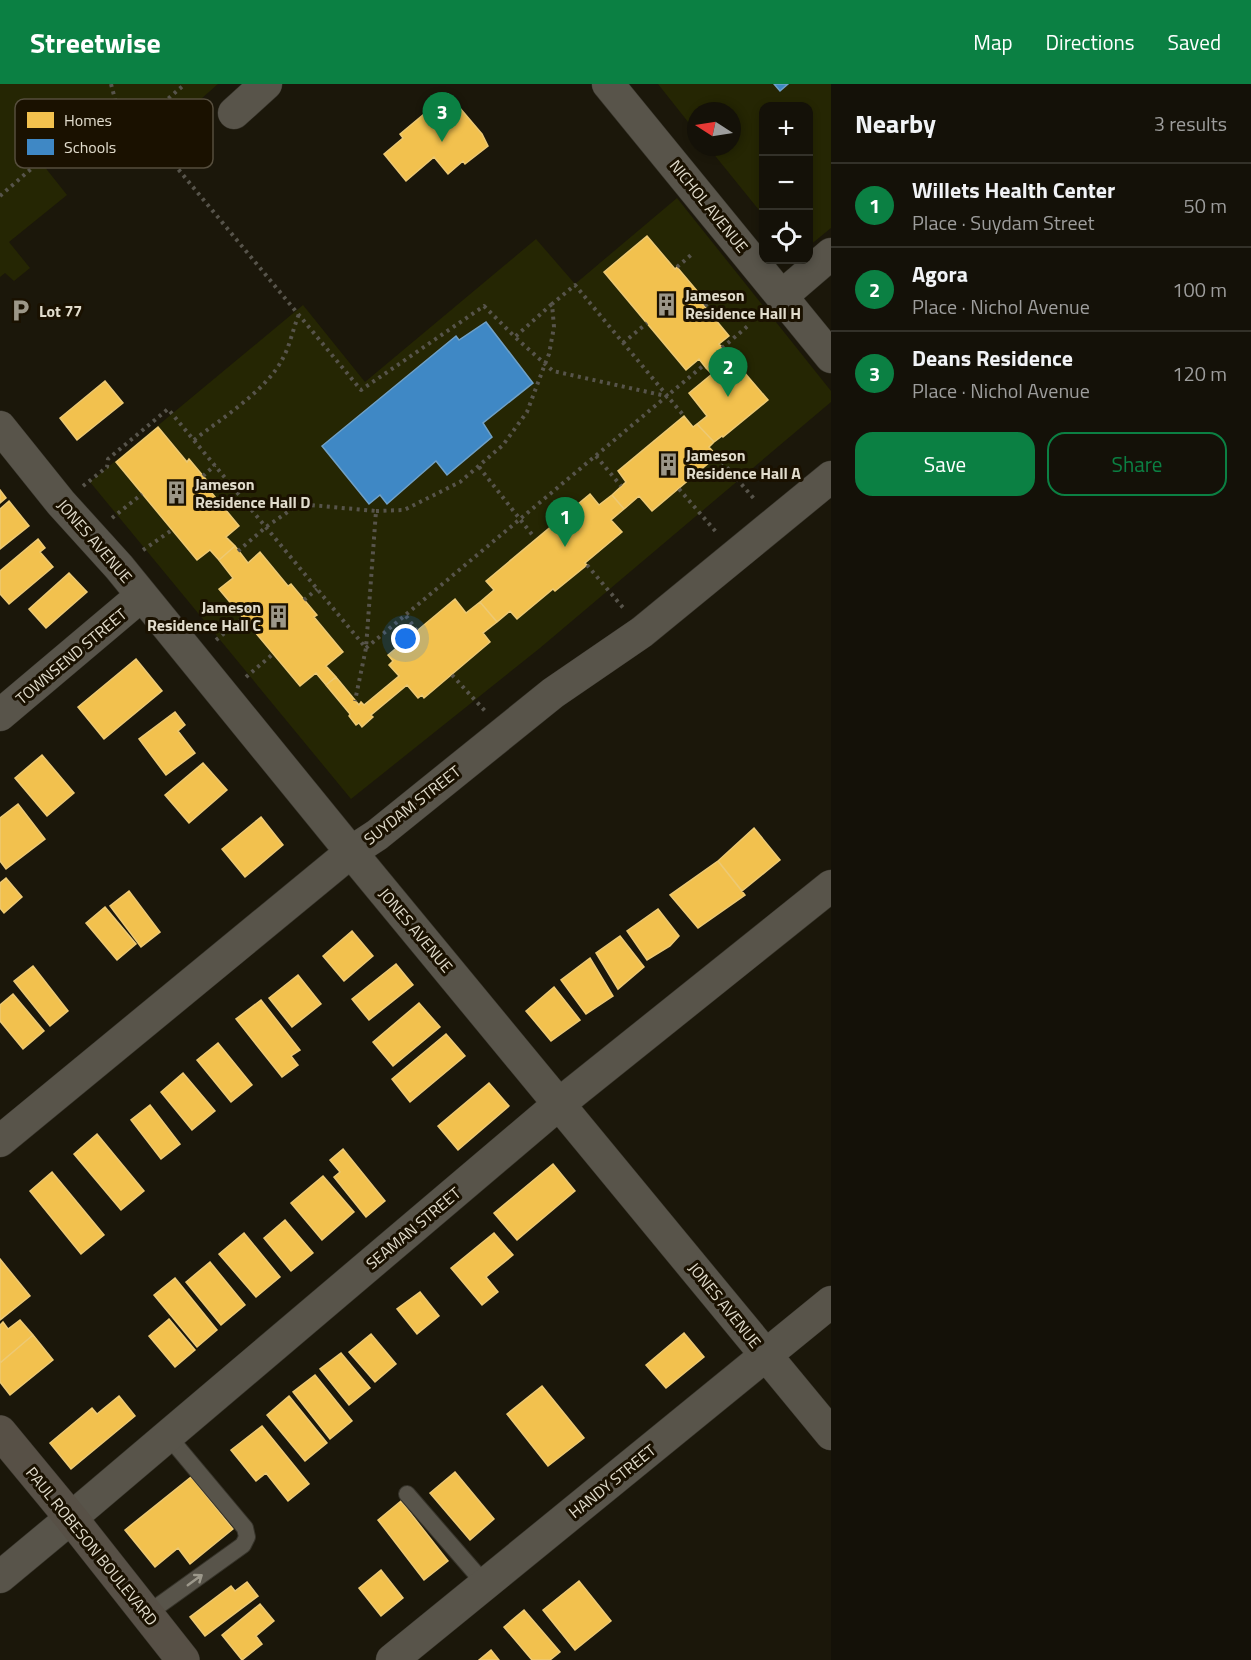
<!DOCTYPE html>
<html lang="en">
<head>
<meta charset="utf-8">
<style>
	body { margin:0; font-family:"Titillium Web",sans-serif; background:#1d1a12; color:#f1f3f6 }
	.controls { position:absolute; right:18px; top:18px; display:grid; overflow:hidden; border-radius:12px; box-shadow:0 3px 9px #0003 }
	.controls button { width:54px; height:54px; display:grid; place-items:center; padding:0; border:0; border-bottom:2px solid #333129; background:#141108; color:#f1f3f6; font:30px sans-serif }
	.compass { position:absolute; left:687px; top:18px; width:54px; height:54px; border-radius:50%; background:#141108; box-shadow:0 3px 9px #0003; rotate:282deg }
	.you { position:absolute; left:406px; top:555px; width:21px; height:21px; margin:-15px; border:4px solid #fff; border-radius:50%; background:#1a73e8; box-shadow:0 0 0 9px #1a73e833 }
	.badge { display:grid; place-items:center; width:39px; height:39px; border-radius:50%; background:#0b8043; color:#fff; font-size:20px; font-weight:700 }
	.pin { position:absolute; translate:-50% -50px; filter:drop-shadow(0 2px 3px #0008) }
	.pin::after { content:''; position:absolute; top:32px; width:21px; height:18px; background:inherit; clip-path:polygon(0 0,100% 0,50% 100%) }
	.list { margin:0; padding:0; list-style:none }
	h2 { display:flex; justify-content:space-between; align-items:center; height:78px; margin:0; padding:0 24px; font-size:26px }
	h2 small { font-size:20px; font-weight:400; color:#9d9d9c }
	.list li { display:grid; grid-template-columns:39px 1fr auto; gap:18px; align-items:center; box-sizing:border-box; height:84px; padding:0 24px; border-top:2px solid #333129 }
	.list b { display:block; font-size:22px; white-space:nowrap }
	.list p { margin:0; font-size:20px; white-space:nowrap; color:#9d9d9c }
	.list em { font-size:20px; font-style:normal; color:#9d9d9c }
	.actions { display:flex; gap:12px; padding:18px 24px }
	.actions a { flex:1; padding:14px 0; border:2px solid #0b8043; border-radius:18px; text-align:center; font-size:21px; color:#0b8043 }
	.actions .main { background:#0b8043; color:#fff }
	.icon { flex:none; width:33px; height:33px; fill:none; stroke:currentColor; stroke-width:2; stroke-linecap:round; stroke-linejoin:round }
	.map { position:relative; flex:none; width:831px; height:1576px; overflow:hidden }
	header { display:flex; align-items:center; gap:36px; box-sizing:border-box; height:84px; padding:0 30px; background:#0b8043; color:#fff }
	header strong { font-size:28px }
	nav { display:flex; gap:33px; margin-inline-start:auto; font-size:21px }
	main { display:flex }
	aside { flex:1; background:#141108 }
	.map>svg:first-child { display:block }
	.green { fill:#252603 }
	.homes { fill:#f2c14e; stroke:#edc974; stroke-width:1.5 }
	.schools { fill:#3f88c5; stroke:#70a1c7; stroke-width:1.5 }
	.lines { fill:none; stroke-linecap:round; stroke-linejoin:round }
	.lane-casing { stroke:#36332a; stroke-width:18 }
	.street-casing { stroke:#36332a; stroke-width:33 }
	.secondary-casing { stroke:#36332a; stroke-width:34 }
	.path { stroke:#57544b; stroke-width:4; stroke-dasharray:3 4.5; stroke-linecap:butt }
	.lane { stroke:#58544a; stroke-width:16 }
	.street { stroke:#58544a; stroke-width:32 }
	.secondary { stroke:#575046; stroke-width:33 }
	.oneway { stroke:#9c988b }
	.labels { text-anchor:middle; stroke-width:6; stroke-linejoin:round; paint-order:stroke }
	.street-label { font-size:16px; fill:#e1dccc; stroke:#1a1100 }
	.poi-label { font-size:16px; font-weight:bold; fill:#e1dccc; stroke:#1a1100; text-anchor:start }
	.key { fill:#1a1100; stroke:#564e3d; stroke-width:1.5 }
	.key-label { font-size:16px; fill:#e1dccc }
</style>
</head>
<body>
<header>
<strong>Streetwise</strong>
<nav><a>Map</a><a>Directions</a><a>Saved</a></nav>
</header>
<main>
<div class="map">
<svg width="831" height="1576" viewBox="0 0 831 1576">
	<rect width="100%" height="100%" fill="#1b170a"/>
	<path class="green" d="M0,0H218L149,61L139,50L122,64L99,36L44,82L67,111L9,158L30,184L14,197L5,189L0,193Z
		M658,0H774L780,7L788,0H831V144L809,162L808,22H764L763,131L708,63H732V27H696V48Z
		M677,114L831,307V318L540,564L351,715L90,398L303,221L365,298L536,155L575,200Z"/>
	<path class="homes" d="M448,10L482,50L488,62L465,80L463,77L448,90L434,73L406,97L384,70L403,54L400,50Z
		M647,152L675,185L677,183L703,214L700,217L729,252L719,260L726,267L706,284L699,275L686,286L604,188Z
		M726,267L768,316L723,353L722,352L714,358L697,340L707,332L689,309L712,290L706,284Z
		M105,297L123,319L77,356L60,334Z
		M684,332L693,343L697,340L714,358L709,363L717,372L652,427L639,412L624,425L612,411L626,398L618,387Z
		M158,343L187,378L189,375L214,405L211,408L239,442L226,453L235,462L219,476L210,466L197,476L116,378Z
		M0,406L6,414L0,419Z
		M590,410L599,421L612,411L624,425L611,436L622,448L585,479L587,481L555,507L553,505L517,535L510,527L497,538L480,518L494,506L486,497Z
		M9,417L29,442L0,465V425Z
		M38,455L45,464L40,468L53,483L9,520L0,510V487Z
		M235,462L248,479L260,468L288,502L291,500L317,531L314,533L343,568L326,582L336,593L326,601L316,589L300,602L219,505L233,494L219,476Z
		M69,489L87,508L46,544L29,525Z
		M455,515L466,529L480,518L497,538L483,549L490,558L424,614L422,611L418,614L407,601L371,631L373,633L362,643L359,639L356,641L349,632L350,630L326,601L336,593L359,621L361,618L364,621L399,592L389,581L393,577L388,571Z
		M136,575L162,607L104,655L78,623Z
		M175,628L185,641L178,647L195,669L166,691L139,655Z
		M42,671L74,709L47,732L15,694Z
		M203,679L227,706L189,739L165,711Z
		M18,720L45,755L6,785L0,777V734Z
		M261,733L283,761L245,793L222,765Z
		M754,744L780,776L742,807L718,777Z
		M718,777L745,811L698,844L670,811Z
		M6,794L22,813L4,829L0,824V799Z
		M129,807L160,848L141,863L110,822Z
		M105,823L136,860L117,876L86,839Z
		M658,825L679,852L670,862L647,876L627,847Z
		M352,847L373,872L344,897L323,872Z
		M620,852L644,883L618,905L596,869Z
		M590,874L613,912L586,930L561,896Z
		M396,880L413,901L369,936L352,915Z
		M33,882L68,927L50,942L14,897Z
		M298,891L321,920L292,943L269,914Z
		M554,903L580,936L551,957L526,927Z
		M13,910L44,947L23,965L0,937V921Z
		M261,916L300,966L291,972L298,981L282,993L236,935Z
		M419,919L440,943L393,982L373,958Z
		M446,950L465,972L410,1018L392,995Z
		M218,959L252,1001L231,1018L197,976Z
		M183,989L215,1027L192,1046L161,1008Z
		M489,999L509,1022L458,1066L438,1042Z
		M150,1021L180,1060L161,1075L131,1036Z
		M97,1050L144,1107L121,1126L74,1070Z
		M343,1065L385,1117L366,1133L334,1093L340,1088L330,1076Z
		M553,1080L575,1107L517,1156L494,1129Z
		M52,1088L104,1151L81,1170L30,1107Z
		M323,1092L354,1128L322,1156L291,1119Z
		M285,1136L313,1169L291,1187L264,1154Z
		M244,1149L280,1193L256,1213L219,1170Z
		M494,1149L513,1171L486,1193L498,1208L482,1221L451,1184Z
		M0,1175L30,1212L0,1236Z
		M210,1178L245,1221L221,1241L186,1198Z
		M175,1194L217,1246L197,1263L154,1211Z
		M420,1208L439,1232L417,1250L397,1225Z
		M169,1235L195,1266L175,1283L149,1252Z
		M20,1236L33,1251L0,1279V1241L3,1238L8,1245Z
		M684,1249L704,1273L666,1304L646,1281Z
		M371,1250L396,1280L375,1298L349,1268Z
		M33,1251L53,1276L10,1311L0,1298V1279Z
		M341,1269L370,1304L349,1321L320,1285Z
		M315,1291L352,1337L330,1355L293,1308Z
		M542,1302L584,1354L548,1382L507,1330Z
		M119,1312L135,1332L71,1385L50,1359L92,1324L97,1330Z
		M289,1312L327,1359L305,1377L267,1331Z
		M262,1342L309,1400L288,1417L266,1389L256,1397L231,1366Z
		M455,1388L494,1435L470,1456L430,1409Z
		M191,1393L233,1445L190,1480L178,1464L155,1483L125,1446Z
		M401,1417L448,1477L424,1496L378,1436Z
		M381,1486L403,1514L381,1532L359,1504Z
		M579,1497L611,1537L575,1566L543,1526Z
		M247,1498L258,1512L205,1552L190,1533L231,1502L235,1507Z
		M260,1520L274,1537L256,1552L262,1560L242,1576L222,1551Z
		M524,1526L560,1568L550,1576H532L504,1543Z
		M491,1566L499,1576H479Z"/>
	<path class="schools" d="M774,0H788L780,7Z
		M486,238L533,299L483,339L492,353L447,391L436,377L387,420L380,411L369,420L322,362L456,252L459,256Z"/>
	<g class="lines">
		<defs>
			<path id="lane" d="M407,1410L485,1500
				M147,1530L243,1461L247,1453L245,1444L168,1352"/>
			<path id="street" d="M608,0L831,273
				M234,29L266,0
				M782,212L831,170
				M0,343L61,419L119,483L351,768L831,1350
				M0,631L141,512
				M0,1057L351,768L377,751L553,609L642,548L831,393
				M0,1493L71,1434L559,1020L831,802
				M392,1576L831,1218"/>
			<path id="secondary" d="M0,1348L71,1434L183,1576"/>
		</defs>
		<use href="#lane" class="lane-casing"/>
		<use href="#street" class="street-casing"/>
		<use href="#secondary" class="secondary-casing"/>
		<path class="path" d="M111,0L119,30
			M140,39L185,0
			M0,112L93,31C110,28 125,30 140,39L361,306L484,222L515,253L552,220
			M677,183L691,171
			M705,222L721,208
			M516,254L553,287L666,312
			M623,259L647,239
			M722,264L749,241
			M194,356C222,334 267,306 283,274C290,261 293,245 299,230
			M596,372L621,402
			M717,372L756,417
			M479,383L534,453
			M203,392L215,381
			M83,402L107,383L108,375L168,325L366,564
			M679,405L717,449
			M376,427L404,426L460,398L503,361L527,328L545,280L549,270L554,243L552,220L575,201L684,332
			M112,434L142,410
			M143,466L172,446
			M238,467L266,443L299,420L376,427L366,564L355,617
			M587,481L625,526
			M304,516L317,505
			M406,532L417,547
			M216,556L243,534
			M366,564L704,281
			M452,591L486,628
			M246,593L273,570"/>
		<use href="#lane" class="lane"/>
		<use href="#street" class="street"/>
		<use href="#secondary" class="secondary"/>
	</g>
	<defs><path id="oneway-shaft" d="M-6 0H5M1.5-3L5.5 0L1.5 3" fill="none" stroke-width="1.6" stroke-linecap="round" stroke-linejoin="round" transform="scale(1.5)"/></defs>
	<use class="oneway" href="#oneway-shaft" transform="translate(195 1496) rotate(-36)"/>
	<defs>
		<symbol id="building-bare" viewBox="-9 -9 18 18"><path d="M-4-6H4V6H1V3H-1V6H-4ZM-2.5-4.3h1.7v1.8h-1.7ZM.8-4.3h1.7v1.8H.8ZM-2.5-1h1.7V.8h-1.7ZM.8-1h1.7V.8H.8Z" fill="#9c9788" stroke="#1a1100" stroke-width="2.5" paint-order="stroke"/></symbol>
		<symbol id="parking-bare" viewBox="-9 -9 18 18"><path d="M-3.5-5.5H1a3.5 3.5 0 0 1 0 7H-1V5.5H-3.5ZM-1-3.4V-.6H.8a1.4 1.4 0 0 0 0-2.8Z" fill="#9c9788" stroke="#1a1100" stroke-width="2.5" paint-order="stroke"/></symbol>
	</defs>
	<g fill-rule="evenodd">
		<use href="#building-bare" x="650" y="204" width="33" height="33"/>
		<use href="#parking-bare" x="4" y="210" width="33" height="33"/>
		<use href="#building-bare" x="652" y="364" width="33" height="33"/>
		<use href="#building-bare" x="160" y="392" width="33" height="33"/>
		<use href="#building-bare" x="262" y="516" width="33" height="33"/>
	</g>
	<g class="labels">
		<g class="street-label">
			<text transform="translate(709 122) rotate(51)" y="6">NICHOL AVENUE</text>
			<text transform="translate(95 457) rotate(49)" y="6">JONES AVENUE</text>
			<text transform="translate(71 572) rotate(-40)" y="6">TOWNSEND STREET</text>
			<text transform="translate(412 721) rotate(-38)" y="6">SUYDAM STREET</text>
			<text transform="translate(416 846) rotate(50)" y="6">JONES AVENUE</text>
			<text transform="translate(413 1144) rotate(-40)" y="6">SEAMAN STREET</text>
			<text transform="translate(725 1221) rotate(51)" y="6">JONES AVENUE</text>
			<text transform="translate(612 1397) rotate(-39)" y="6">HANDY STREET</text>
			<text transform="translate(92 1462) rotate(51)" y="6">PAUL ROBESON BOULEVARD</text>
		</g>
		<g class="poi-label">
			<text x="685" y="217">Jameson<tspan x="685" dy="18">Residence Hall H</tspan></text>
			<text x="39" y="233">Lot 77</text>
			<text x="686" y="377">Jameson<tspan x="686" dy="18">Residence Hall A</tspan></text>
			<text x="195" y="406">Jameson<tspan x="195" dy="18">Residence Hall D</tspan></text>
			<text x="261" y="529" text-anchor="end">Jameson<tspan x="261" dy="18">Residence Hall C</tspan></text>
		</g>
	</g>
	<rect x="15" y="15" width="198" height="69" rx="9" class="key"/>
	<rect x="27" y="28" width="27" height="16" fill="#f2c14e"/>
	<rect x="27" y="55" width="27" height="16" fill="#3f88c5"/>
	<g class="key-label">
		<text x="64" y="42">Homes</text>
		<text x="64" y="69">Schools</text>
	</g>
</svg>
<div class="controls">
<button>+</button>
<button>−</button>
<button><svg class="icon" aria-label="locate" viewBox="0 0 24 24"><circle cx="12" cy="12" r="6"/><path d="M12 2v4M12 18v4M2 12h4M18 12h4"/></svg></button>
</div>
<svg class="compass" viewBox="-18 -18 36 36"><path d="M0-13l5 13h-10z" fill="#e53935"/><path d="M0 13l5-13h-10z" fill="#9d9d9c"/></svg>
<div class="you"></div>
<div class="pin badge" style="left:565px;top:463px">1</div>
<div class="pin badge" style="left:728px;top:313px">2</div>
<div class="pin badge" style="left:442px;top:58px">3</div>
</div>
<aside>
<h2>Nearby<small>3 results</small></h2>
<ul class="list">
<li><span class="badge">1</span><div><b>Willets Health Center</b><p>Place · Suydam Street</p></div><em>50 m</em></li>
<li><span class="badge">2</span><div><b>Agora</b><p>Place · Nichol Avenue</p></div><em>100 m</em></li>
<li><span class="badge">3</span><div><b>Deans Residence</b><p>Place · Nichol Avenue</p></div><em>120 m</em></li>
</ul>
<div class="actions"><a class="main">Save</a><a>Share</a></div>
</aside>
</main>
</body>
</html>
